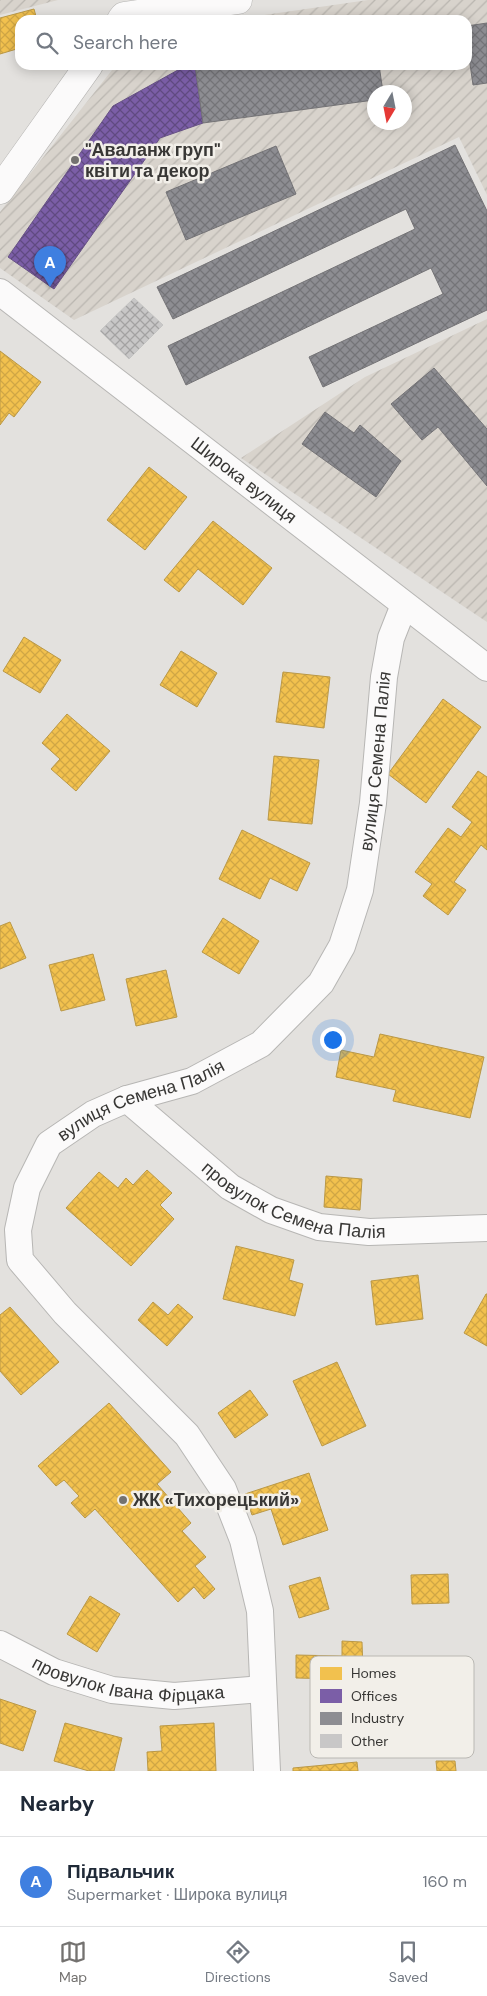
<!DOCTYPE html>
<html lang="en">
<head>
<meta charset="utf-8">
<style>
	body { margin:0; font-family:"DM Sans",sans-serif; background:#f6f6f7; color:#1f2937 }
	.compass { position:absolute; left:367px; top:85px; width:45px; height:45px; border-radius:50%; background:#fff; box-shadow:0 2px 12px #0003; rotate:190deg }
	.you { position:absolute; left:332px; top:1039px; width:18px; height:18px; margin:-12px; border:4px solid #fff; border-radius:50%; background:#1a73e8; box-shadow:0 0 0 8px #1a73e833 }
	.badge { display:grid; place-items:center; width:32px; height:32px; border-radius:50%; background:#747270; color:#fff; font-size:16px; font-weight:700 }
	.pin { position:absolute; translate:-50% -41px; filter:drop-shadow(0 1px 2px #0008) }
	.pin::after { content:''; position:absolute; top:26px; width:18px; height:15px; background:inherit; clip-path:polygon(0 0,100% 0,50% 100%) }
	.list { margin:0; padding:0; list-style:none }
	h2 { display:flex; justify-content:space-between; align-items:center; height:65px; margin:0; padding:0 20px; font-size:21px }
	h2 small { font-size:16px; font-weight:400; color:#747a83 }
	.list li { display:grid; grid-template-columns:32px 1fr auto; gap:15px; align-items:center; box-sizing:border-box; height:90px; padding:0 20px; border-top:1px solid #e0e1e3 }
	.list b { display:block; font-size:19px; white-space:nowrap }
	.list p { margin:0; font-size:16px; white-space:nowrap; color:#747a83 }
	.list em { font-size:16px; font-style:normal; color:#747a83 }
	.icon { flex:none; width:28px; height:28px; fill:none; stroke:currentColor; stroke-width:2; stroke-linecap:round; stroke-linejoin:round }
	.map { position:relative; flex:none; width:487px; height:1771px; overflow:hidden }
	.search { position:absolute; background:#fff; box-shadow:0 2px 12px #0003; left:15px; right:15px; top:15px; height:55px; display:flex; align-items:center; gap:12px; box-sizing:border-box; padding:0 18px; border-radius:15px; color:#747a83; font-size:19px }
	.sheet { height:155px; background:#fff }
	nav { display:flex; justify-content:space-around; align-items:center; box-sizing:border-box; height:70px; border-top:1px solid #e0e1e3; background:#fff; font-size:14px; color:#747a83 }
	nav a { display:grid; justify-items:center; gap:2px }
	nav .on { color:#747270 }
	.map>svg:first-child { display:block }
	.industrial { fill:url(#industrial-furrows); fill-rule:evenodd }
	.homes { fill:url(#homes-cross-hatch); stroke:#ba9846 }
	.offices { fill:url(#offices-cross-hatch); stroke:#675285 }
	.industry { fill:url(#industry-cross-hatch); stroke:#747376 }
	.building { fill:url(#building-cross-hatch); stroke:#c4c4c3 }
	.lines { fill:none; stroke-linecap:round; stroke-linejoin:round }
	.minor-casing { stroke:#b7b6b4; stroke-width:28 }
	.tertiary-casing { stroke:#b7b6b4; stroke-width:29 }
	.minor { stroke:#fbfafa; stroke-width:26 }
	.tertiary { stroke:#fbfafa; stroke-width:28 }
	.poi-dot { fill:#747270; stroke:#f2efe9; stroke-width:2 }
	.labels { text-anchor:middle; stroke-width:5; stroke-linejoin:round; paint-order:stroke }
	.poi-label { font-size:18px; font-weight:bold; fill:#383735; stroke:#f2efe9; text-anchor:start }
	.street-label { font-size:18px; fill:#383735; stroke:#f2efe9 }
	.key { fill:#f2efe9; stroke:#bab8b3; stroke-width:1 }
	.key-label { font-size:14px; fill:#383735 }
</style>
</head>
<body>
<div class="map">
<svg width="487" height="1771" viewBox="0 0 487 1771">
	<defs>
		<pattern id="industrial-furrows" width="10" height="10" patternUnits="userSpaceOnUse" patternTransform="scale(1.25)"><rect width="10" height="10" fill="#d8d3cc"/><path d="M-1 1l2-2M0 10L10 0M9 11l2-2" fill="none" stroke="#bab6b0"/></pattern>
		<pattern id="homes-cross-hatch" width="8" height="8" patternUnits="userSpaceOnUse" patternTransform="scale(1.25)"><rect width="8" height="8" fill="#f2c14e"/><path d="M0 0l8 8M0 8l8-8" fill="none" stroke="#d0a645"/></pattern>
		<pattern id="offices-cross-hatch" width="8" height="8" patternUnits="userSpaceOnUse" patternTransform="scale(1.25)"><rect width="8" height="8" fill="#7b5ea7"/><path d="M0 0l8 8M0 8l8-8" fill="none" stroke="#604a81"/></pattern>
		<pattern id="industry-cross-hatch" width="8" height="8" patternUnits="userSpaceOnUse" patternTransform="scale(1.25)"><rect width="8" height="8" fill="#8d8d92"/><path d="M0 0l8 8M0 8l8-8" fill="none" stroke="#747478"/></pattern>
		<pattern id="building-cross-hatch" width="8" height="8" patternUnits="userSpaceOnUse" patternTransform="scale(1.25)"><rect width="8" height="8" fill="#c8c7c7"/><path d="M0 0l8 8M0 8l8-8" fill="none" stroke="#a3a2a2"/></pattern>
	</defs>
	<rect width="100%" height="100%" fill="#e3e1de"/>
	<path class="industrial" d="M0,0H58L0,15Z
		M368,0H487V195L459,137L74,320L0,268V212L116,65H467V20H230ZM374,92H404V122H374Z
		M487,319V622L241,458L365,377Z"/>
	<path class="homes" d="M34,9L37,20H20V48L0,54V18Z
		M0,351L41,382L14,417L9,413L0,425Z
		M149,467L187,497L145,550L107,520Z
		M213,521L272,568L243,605L198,569L179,592L164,580Z
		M24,637L61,660L40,693L3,671Z
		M181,651L217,673L197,707L160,685Z
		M283,672L330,677L324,728L276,722Z
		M443,699L481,727L426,803L388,774Z
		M67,714L110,751L76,791L51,769L60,759L42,743Z
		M274,756L319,760L312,824L268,820Z
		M478,771L487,777V850L481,845L454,882L466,890L448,915L423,896L432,884L415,872L448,828L461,837L472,822L452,807Z
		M242,830L310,863L297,891L270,878L260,899L219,879Z
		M223,918L259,941L239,974L202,952Z
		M10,922L26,958L0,969V926Z
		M93,954L105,1000L61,1011L49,965Z
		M166,970L177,1017L136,1026L126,979Z
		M380,1034L484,1057L470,1118L393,1101L396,1090L336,1077L341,1050L374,1057Z
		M147,1170L172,1193L160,1205L174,1219L131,1266L66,1208L99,1172L118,1188L126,1178L133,1185Z
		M326,1176L362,1179L360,1210L324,1207Z
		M236,1246L294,1260L289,1280L303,1284L295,1316L223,1299Z
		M418,1275L423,1319L376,1325L371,1281Z
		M486,1294H487V1346L464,1333Z
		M153,1302L168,1315L178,1304L193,1317L167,1346L138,1320Z
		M10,1307L59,1362L21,1395L0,1371V1315Z
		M337,1362L366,1426L322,1446L293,1381Z
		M250,1390L268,1415L235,1438L218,1413Z
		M109,1403L171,1472L157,1484L191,1523L182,1531L206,1557L195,1566L215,1589L204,1599L194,1587L178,1602L95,1509L85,1518L71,1503L79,1496L64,1480L56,1486L38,1466Z
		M309,1473L328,1530L283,1545L271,1509L252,1515L245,1494Z
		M448,1574L449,1603L412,1604L411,1575Z
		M320,1577L329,1609L299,1618L289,1586Z
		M90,1596L120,1614L97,1652L67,1634Z
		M342,1641L362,1642L364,1700L343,1699V1679L296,1678V1655L342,1656Z
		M0,1699L36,1711L23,1751L0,1743Z
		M65,1723L122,1738L114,1771H89L54,1761Z
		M214,1723L216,1771H148L147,1752L162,1751L160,1726Z
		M436,1761H455L456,1771H437Z
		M357,1762L358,1771H293V1768Z"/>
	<path class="offices" d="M187,65H195L203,123L160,138L54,289L8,257L113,106Z"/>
	<path class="industry" d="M487,23V83L473,85L467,43V26Z
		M195,65H379L383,92H374V100L203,123Z
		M455,145L487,211V310L323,387L309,357L443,294L431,268L186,385L168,346L415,229L406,209L173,319L157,287Z
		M276,146L296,194L186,240L166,192Z
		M434,368L487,429V486L438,427L422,440L391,404Z
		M325,412L354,433L360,425L401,461L376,497L302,444Z"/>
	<path class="building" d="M134,298L163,325L129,359L100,331Z"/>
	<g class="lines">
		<defs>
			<g id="minor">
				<path id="s1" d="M0,292L487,668"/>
				<path id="s2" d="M127,1099L230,1187L271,1210L319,1227L369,1232L487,1228"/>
				<path id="s3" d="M0,1644L54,1672L112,1690L174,1696L262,1689"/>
				<path id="s4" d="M267,1771L260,1611L243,1540L223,1489L187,1435L65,1313L20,1260L18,1230L27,1188L49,1144L93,1114L127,1099L192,1081L261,1044L321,983L342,946L360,890L373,803L384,677L391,638L404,605"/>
			</g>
			<path id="tertiary" d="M121,20L124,16L238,0
				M0,190L89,65"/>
		</defs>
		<use href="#minor" class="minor-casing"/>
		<use href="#tertiary" class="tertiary-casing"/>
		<use href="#minor" class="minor"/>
		<use href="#tertiary" class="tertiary"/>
	</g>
	<g class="poi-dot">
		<circle cx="75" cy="160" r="5"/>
		<circle cx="123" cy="1500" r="5"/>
	</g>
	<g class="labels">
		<g class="poi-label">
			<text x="85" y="156">"Аваланж груп"<tspan x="85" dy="21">квіти та декор</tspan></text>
			<text x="133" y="1506">ЖК «Тихорецький»</text>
		</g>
		<g class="street-label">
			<text dy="6" stroke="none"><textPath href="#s1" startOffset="308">Широка вулиця</textPath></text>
			<text dy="6" stroke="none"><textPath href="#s4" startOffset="1270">вулиця Семена Палія</textPath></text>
			<text dy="6" stroke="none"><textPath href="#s4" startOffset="820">вулиця Семена Палія</textPath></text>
			<text dy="6" stroke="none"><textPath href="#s2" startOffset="201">провулок Семена Палія</textPath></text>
			<text dy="6" stroke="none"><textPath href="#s3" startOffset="136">провулок Івана Фірцака</textPath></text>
		</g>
	</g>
	<rect x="310" y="1656" width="164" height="102" rx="8" class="key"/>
	<rect x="320" y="1667" width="22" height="13" fill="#f2c14e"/>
	<rect x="320" y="1689" width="22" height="14" fill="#7b5ea7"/>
	<rect x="320" y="1712" width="22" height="13" fill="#8d8d92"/>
	<rect x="320" y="1734" width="22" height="14" fill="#c8c7c7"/>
	<g class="key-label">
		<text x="351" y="1678">Homes</text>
		<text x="351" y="1701">Offices</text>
		<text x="351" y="1723">Industry</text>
		<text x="351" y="1746">Other</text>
	</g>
</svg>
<svg class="compass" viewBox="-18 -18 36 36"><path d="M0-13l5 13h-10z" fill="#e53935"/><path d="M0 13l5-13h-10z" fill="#747a83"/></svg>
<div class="you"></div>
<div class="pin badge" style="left:50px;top:287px;background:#3f7fe0">A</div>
<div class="search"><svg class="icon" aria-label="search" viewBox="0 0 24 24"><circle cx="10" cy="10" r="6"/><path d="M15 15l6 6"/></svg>Search here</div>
</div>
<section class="sheet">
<h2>Nearby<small></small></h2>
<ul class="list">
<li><span class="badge" style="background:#3f7fe0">A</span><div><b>Підвальчик</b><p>Supermarket · Широка вулиця</p></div><em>160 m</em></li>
</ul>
</section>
<nav>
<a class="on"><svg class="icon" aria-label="map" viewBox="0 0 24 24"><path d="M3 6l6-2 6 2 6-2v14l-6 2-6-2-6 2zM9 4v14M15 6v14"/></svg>Map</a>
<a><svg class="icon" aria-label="directions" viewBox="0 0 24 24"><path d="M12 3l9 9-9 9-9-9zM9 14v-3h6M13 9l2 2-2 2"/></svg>Directions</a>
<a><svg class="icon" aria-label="saved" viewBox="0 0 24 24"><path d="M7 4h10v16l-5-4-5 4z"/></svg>Saved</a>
</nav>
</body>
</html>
